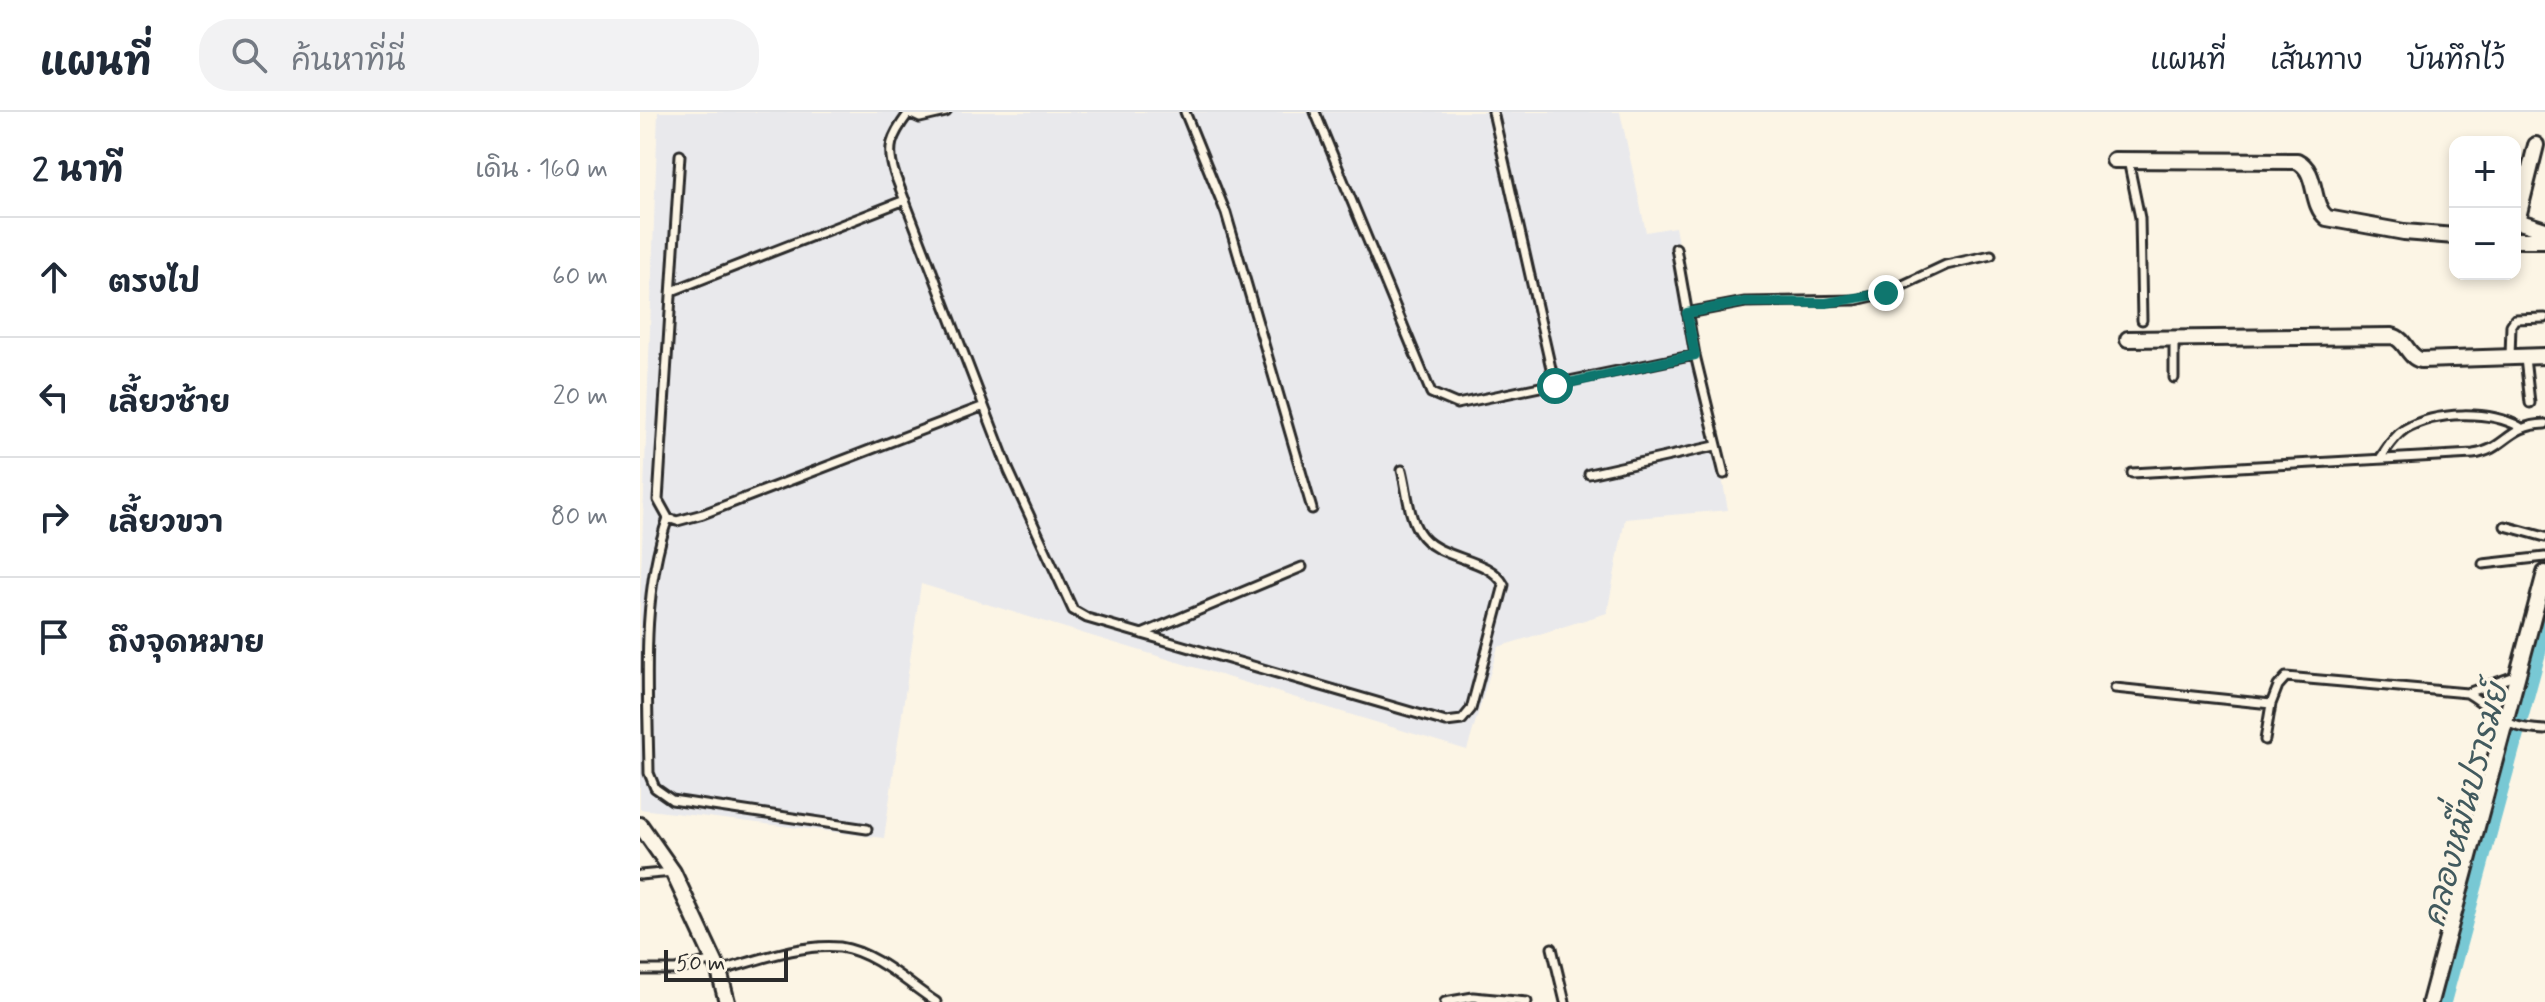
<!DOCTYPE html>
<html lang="th">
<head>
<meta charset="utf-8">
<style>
	body { margin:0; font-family:Mynerve,"Playpen Sans Thai",sans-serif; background:#f2f2f3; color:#1f2937 }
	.controls { position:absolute; right:24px; top:24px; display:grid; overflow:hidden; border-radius:16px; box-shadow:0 4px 12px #0003 }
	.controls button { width:72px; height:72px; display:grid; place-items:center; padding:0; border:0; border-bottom:2px solid #e0e1e3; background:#fff; color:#1f2937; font:40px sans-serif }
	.scale { position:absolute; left:24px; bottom:20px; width:124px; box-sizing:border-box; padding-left:8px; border:4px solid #2b2b2b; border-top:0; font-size:22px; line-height:28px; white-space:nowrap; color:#2b2b2b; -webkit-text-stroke:6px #fcf5e5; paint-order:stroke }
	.stop { position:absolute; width:24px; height:24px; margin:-18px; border:6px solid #0f766e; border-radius:50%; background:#fff }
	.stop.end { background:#0f766e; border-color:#fff; box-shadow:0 2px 8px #0008 }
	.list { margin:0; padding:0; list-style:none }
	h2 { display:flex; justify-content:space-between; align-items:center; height:104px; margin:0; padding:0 32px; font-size:34px }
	h2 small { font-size:26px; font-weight:400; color:#747a83 }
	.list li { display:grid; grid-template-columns:52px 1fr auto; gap:24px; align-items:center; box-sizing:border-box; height:120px; padding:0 32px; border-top:2px solid #e0e1e3 }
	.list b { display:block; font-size:30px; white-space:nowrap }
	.list em { font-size:26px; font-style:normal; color:#747a83 }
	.icon { flex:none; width:44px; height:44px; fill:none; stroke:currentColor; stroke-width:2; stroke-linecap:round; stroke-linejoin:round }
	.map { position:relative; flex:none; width:1905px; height:890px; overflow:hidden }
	header { display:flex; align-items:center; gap:48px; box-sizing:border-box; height:112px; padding:0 40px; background:#fff; border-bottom:2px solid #e0e1e3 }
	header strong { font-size:38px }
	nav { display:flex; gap:44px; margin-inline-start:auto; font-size:28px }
	.search { width:560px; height:72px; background:#f2f2f3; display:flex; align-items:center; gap:20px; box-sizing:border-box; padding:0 28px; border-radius:32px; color:#747a83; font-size:30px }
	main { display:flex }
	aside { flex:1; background:#fff }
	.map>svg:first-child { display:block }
	.built { fill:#e9e9ec }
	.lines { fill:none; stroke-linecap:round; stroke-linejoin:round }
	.canal { stroke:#78c8d4; stroke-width:18 }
	.service-casing { stroke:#2b2b2b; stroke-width:13 }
	.minor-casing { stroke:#2b2b2b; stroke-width:20 }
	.service { stroke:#fcf5e5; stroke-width:7 }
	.minor { stroke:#fcf5e5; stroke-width:14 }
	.route { stroke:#0f766e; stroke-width:10 }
	.labels { text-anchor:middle; stroke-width:7; stroke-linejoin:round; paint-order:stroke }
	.water-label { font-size:32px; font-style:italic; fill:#425a5e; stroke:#fcf5e5 }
</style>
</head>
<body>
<header>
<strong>แผนที่</strong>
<div class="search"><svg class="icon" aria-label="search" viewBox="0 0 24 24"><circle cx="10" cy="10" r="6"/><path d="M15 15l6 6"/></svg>ค้นหาที่นี่</div>
<nav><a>แผนที่</a><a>เส้นทาง</a><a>บันทึกไว้</a></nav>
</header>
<main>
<aside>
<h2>2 นาที<small>เดิน · 160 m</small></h2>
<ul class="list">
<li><svg class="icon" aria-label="ahead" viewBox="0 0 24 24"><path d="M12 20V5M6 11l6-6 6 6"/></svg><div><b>ตรงไป</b></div><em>60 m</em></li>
<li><svg class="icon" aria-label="left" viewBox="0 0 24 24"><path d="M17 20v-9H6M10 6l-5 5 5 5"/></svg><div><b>เลี้ยวซ้าย</b></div><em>20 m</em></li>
<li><svg class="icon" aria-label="right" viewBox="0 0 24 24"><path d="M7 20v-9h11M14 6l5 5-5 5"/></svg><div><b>เลี้ยวขวา</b></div><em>80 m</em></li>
<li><svg class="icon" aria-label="arrive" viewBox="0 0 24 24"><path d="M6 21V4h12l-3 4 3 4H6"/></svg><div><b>ถึงจุดหมาย</b></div></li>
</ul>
</aside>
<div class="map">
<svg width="1905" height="890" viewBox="0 0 1905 890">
	<rect width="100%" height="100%" fill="#fcf5e5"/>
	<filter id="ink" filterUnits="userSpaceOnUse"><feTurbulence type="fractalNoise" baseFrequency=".0125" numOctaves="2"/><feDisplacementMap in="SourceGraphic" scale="16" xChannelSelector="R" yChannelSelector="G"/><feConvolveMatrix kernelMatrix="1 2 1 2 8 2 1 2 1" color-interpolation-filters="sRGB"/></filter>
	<g filter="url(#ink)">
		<path class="built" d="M18,0H980L1006,120L1035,115L1088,398L985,407L967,501L858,535L827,638L281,472L244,726L0,697V490Z"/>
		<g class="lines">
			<path class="canal" d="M1802,890L1905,511"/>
			<defs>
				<path id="service" d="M267,0L280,6L306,0
					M545,0L586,101L672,397
					M675,0L791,281L817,292L1055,243
					M853,0L915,274
					M268,2C251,25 246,36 255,63L369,359L433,498L447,506L806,610L822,608L831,597L864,473C849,444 797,449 779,420C768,403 767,377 762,358
					M40,43L18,388L28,406L37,409L63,402L344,294
					M1488,48L1500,106L1502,208
					M1036,136L1055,243L1084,362
					M32,179L265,88
					M1047,201L1105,190L1216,188L1246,181L1306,153L1351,143
					M1534,227V266
					M1870,245L1871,213L1875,207L1905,206
					M1885,246L1890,291
					M1741,345C1748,335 1754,324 1765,317C1796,299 1849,298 1880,315
					M1492,361L1833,342C1866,338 1867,313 1905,312
					M949,362L1075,334
					M28,406C0,485 8,577 9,661L15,676L32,688L227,717
					M1865,414L1905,425
					M1843,452L1905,445
					M502,522L662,455
					M1475,576L1631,592L1625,628
					M1827,581C1862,602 1858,616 1905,618
					M1631,592L1638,574L1646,565L1827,581L1877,563
					M0,763L33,760
					M912,836L925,890
					M0,858H36L73,848
					M79,859C115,849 162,831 200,835C235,840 267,871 296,890
					M805,890L833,885L887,890"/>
				<path id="minor" d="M1896,33L1877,109L1905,118
					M1474,48L1657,49C1679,60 1669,91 1687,106L1764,120L1815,124
					M1875,128H1905
					M1488,227L1752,224C1766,227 1767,245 1781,248L1905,244
					M0,713L33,760L79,859L87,890
					M1790,890L1905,461"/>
			</defs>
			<use href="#service" class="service-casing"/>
			<use href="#minor" class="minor-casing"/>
			<use href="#service" class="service"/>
			<use href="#minor" class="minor"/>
		</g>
	</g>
	<g class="lines" filter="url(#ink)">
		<path class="route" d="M915,274L1055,243L1047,201L1105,190L1186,191L1246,181"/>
	</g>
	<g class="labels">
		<g class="water-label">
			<text transform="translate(1825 693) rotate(-75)" y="11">คลองหมื่นปรารมย์</text>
		</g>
	</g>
</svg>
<div class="controls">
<button>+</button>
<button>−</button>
</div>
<div class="scale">50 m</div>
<div class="stop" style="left:915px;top:274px"></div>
<div class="stop end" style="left:1246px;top:181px"></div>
</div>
</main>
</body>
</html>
